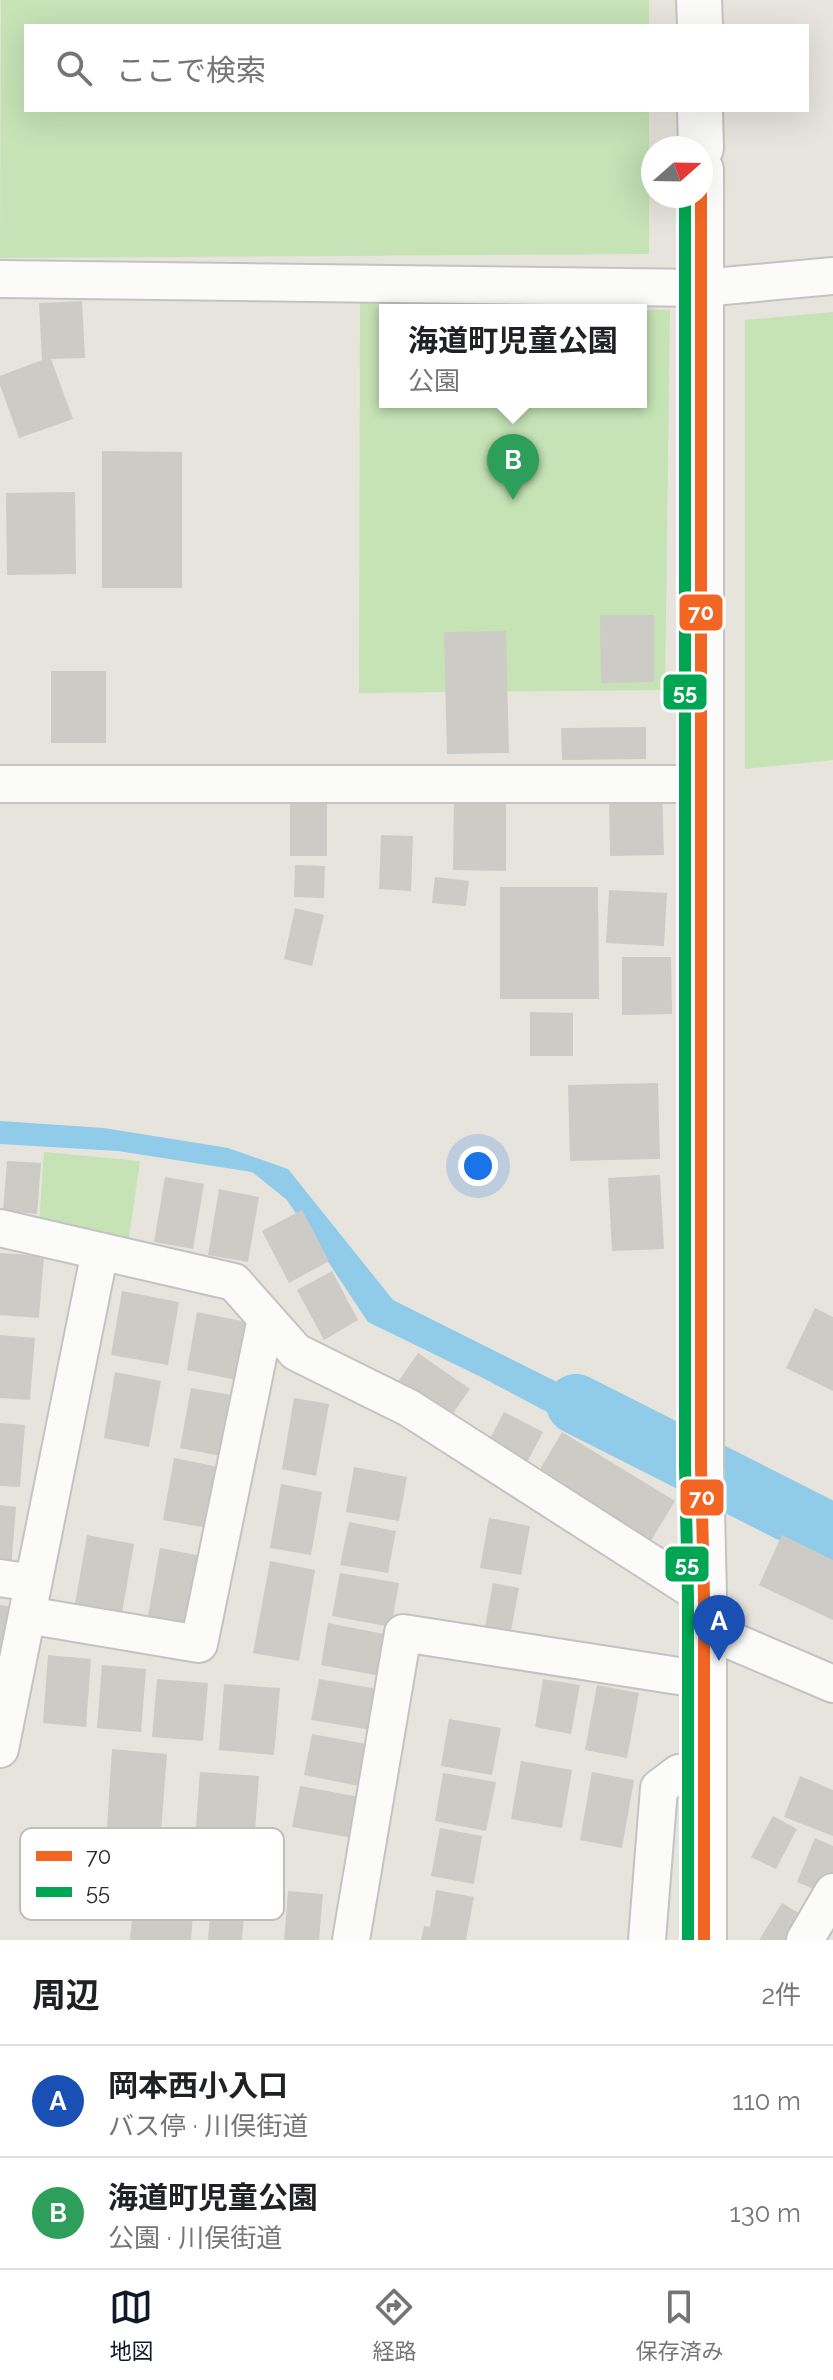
<!DOCTYPE html>
<html lang="ja">
<head>
<meta charset="utf-8">
<style>
	body { margin:0; font-family:Raleway,"Noto Sans JP",sans-serif; background:#f6f6f6; color:#202124 }
	.compass { position:absolute; left:641px; top:136px; width:72px; height:72px; border-radius:50%; background:#fff; box-shadow:0 8px 32px #0002; rotate:70deg }
	.you { position:absolute; left:478px; top:1166px; width:28px; height:28px; margin:-20px; border:6px solid #fff; border-radius:50%; background:#1a73e8; box-shadow:0 0 0 12px #1a73e833 }
	.badge { display:grid; place-items:center; width:52px; height:52px; border-radius:50%; background:#111827; color:#fff; font-size:26px; font-weight:700 }
	.pin { position:absolute; translate:-50% -66px; filter:drop-shadow(0 2px 4px #0008) }
	.pin::after { content:''; position:absolute; top:42px; width:28px; height:24px; background:inherit; clip-path:polygon(0 0,100% 0,50% 100%) }
	.popup { position:absolute; left:379px; top:304px; width:268px; height:104px; box-sizing:border-box; display:grid; place-content:center; border-radius:0px; background:#fff; filter:drop-shadow(0 2px 6px #0005); font-size:26px; white-space:nowrap; color:#757577 }
	.popup b { font-size:30px; color:#202124 }
	.popup::after { content:''; position:absolute; left:50%; top:100%; margin-left:-16px; border:16px solid transparent; border-top-color:#fff }
	.list { margin:0; padding:0; list-style:none }
	h2 { display:flex; justify-content:space-between; align-items:center; height:104px; margin:0; padding:0 32px; font-size:34px }
	h2 small { font-size:26px; font-weight:400; color:#757577 }
	.list li { display:grid; grid-template-columns:52px 1fr auto; gap:24px; align-items:center; box-sizing:border-box; height:112px; padding:0 32px; border-top:2px solid #e0e0e0 }
	.list b { display:block; font-size:30px; white-space:nowrap }
	.list p { margin:0; font-size:26px; white-space:nowrap; color:#757577 }
	.list em { font-size:26px; font-style:normal; color:#757577 }
	.icon { flex:none; width:44px; height:44px; fill:none; stroke:currentColor; stroke-width:2; stroke-linecap:round; stroke-linejoin:round }
	.map { position:relative; flex:none; width:833px; height:1940px; overflow:hidden }
	.search { position:absolute; background:#fff; box-shadow:0 8px 32px #0002; left:24px; right:24px; top:24px; height:88px; display:flex; align-items:center; gap:20px; box-sizing:border-box; padding:0 28px; border-radius:0px; color:#757577; font-size:30px }
	.sheet { height:328px; background:#fff }
	nav { display:flex; justify-content:space-around; align-items:center; box-sizing:border-box; height:112px; border-top:2px solid #e0e0e0; background:#fff; font-size:22px; color:#757577 }
	nav a { display:grid; justify-items:center; gap:4px }
	nav .on { color:#111827 }
	.map>svg:first-child { display:block }
	.green { fill:#c5e3b5; fill-rule:evenodd }
	.water { fill:#90ccea }
	.lines { fill:none; stroke-linecap:round; stroke-linejoin:round }
	.river { stroke:#90ccea; stroke-width:60 }
	.building { fill:#cdcbc6 }
	.minor-casing { stroke:#c4c3c3; stroke-width:40 }
	.secondary-casing { stroke:#c4c3c3; stroke-width:48 }
	.minor { stroke:#fbfbfa; stroke-width:36 }
	.secondary { stroke:#fbfbfa; stroke-width:44 }
	.bus-1-casing { stroke:#fff; stroke-width:18 }
	.bus-2-casing { stroke:#fff; stroke-width:18 }
	.bus-1 { stroke:#f26522; stroke-width:12 }
	.bus-2 { stroke:#00a651; stroke-width:12 }
	.key { fill:#fff; stroke:#bebebe; stroke-width:2 }
	.key-label { font-size:22px; fill:#282828 }
	.line-badge { stroke:#fff; stroke-width:3 }
	.badge-label { font-size:22px; text-anchor:middle; font-weight:bold; fill:#fff }
</style>
</head>
<body>
<div class="map">
<svg width="833" height="1940" viewBox="0 0 833 1940">
	<rect width="100%" height="100%" fill="#e7e4dd"/>
	<path class="green" d="M1,0H649V26H26V110H649V254L0,258Z
		M360,302L670,310L665,690L359,693ZM385,310H641V402H385Z
		M833,312V760L745,769V320Z
		M44,1152L140,1161L128,1243L39,1226Z"/>
	<path class="water" d="M0,1121L104,1128L228,1148L288,1169L393,1300L649,1428V1466L483,1378L368,1322L287,1200L252,1172L118,1151L0,1144Z
		M749,1474L833,1520V1545L744,1500Z"/>
	<g class="lines">
		<path class="river" d="M576,1404L833,1534"/>
	</g>
	<path class="building" d="M82,301L85,358L51,359L73,419L19,438L0,385V376L42,360L39,303Z
		M102,451L182,452V588H102Z
		M75,492L76,574L7,575L6,493Z
		M600,615H654V682L601,683Z
		M506,631L509,753L447,754L444,632Z
		M51,671H106V743H51Z
		M646,727V759L562,760L561,728Z
		M290,789H327V856H290Z
		M662,790L664,855L610,856L609,791Z
		M454,796L506,797V871L453,870Z
		M381,835L413,836L411,891L379,889Z
		M295,865L325,866L324,898L294,897Z
		M435,877L469,881L466,906L432,903Z
		M500,887H598L599,999H500Z
		M609,890L667,893L664,946L606,943Z
		M295,908L324,915L312,966L284,959Z
		M622,957H671L672,1014L622,1015Z
		M530,1012L573,1013V1056H530Z
		M658,1083L660,1159L570,1161L568,1085Z
		M7,1161L41,1163L37,1214L3,1211Z
		M660,1175L664,1249L612,1251L608,1178Z
		M165,1177L204,1184L193,1249L154,1242Z
		M219,1189L259,1197L248,1262L208,1255Z
		M302,1210L329,1261L289,1283L262,1231Z
		M0,1253L44,1256L39,1318L0,1315Z
		M332,1271L358,1320L324,1340L297,1290Z
		M122,1291L179,1302L168,1365L111,1355Z
		M815,1308L833,1317V1391L786,1368Z
		M197,1312L247,1322L237,1380L187,1370Z
		M0,1335L35,1338L30,1400L0,1398Z
		M418,1353L470,1389L447,1422L395,1386Z
		M115,1372L161,1381L149,1447L104,1438Z
		M191,1388L232,1395L221,1456L180,1448Z
		M294,1398L329,1404L316,1476L282,1469Z
		M504,1412L543,1432L524,1468L485,1448Z
		M0,1423L25,1425L20,1487L0,1486Z
		M562,1432L675,1501L649,1544L536,1476Z
		M174,1458L219,1467L208,1528L163,1520Z
		M354,1467L407,1477L399,1521L346,1512Z
		M281,1484L322,1492L311,1555L270,1548Z
		M0,1505L16,1507L11,1569L0,1568Z
		M489,1518L530,1526L521,1575L480,1568Z
		M349,1522L396,1531L388,1573L340,1565Z
		M87,1535L134,1544L122,1613L75,1604Z
		M782,1535L833,1560V1620L759,1585Z
		M160,1548L202,1556L189,1629L147,1621Z
		M270,1561L315,1570L299,1661L253,1653Z
		M340,1573L399,1583L391,1627L332,1616Z
		M493,1583L519,1588L511,1631L485,1627Z
		M0,1605L9,1606L5,1655H0Z
		M328,1623L394,1636L386,1677L321,1665Z
		M48,1655L91,1659L86,1727L43,1723Z
		M102,1665L146,1669L141,1732L97,1728Z
		M157,1679L208,1683L203,1741L152,1737Z
		M319,1679L384,1690L377,1731L311,1720Z
		M543,1679L580,1685L571,1734L535,1727Z
		M224,1684L280,1688L274,1755L219,1750Z
		M597,1685L639,1693L627,1758L585,1750Z
		M449,1719L501,1728L492,1775L441,1766Z
		M312,1734L377,1746L369,1788L304,1775Z
		M112,1749L167,1754L161,1832L107,1828Z
		M521,1761L572,1770L562,1828L511,1819Z
		M200,1772L259,1776L254,1845L195,1840Z
		M592,1772L634,1780L622,1848L580,1840Z
		M443,1773L496,1782L486,1831L435,1821Z
		M800,1776L833,1790V1836L784,1817Z
		M300,1786L365,1798L358,1839L292,1827Z
		M773,1816L797,1829L776,1869L751,1857Z
		M440,1828L482,1836L474,1884L431,1876Z
		M815,1838L833,1846V1874L825,1894L797,1882Z
		M215,1856L249,1858L242,1940H208Z
		M136,1875L196,1879L191,1940H130Z
		M436,1890L474,1897L466,1940H421L424,1926L430,1927Z
		M288,1891L323,1894L319,1940H284Z
		M782,1903L807,1918L794,1940H759Z"/>
	<g class="lines">
		<defs>
			<path id="minor" d="M0,279L702,288L833,276
				M0,784H703
				M0,1228L234,1282L296,1352L409,1408L704,1597
				M0,1578L33,1583
				M27,1615L199,1644L266,1318
				M704,1629L833,1684
				M0,1749L100,1251
				M351,1940L403,1633L704,1680
				M647,1940L659,1788L679,1773L704,1769
				M805,1940L833,1892"/>
			<path id="secondary" d="M699,0L700,26
				M700,110L701,148
				M701,170V1466L704,1597V1940"/>
		</defs>
		<use href="#minor" class="minor-casing"/>
		<use href="#secondary" class="secondary-casing"/>
		<use href="#minor" class="minor"/>
		<use href="#secondary" class="secondary"/>
		<defs>
			<path id="bus-1" d="M701,170V1466L704,1597V1940"/>
			<path id="bus-2" d="M685,196V1466L688,1597V1940"/>
		</defs>
		<use href="#bus-1" class="bus-1-casing"/>
		<use href="#bus-2" class="bus-2-casing"/>
		<use href="#bus-1" class="bus-1"/>
		<use href="#bus-2" class="bus-2"/>
	</g>
	<rect x="20" y="1828" width="264" height="92" rx="12" class="key"/>
	<rect x="36" y="1851" width="36" height="10" fill="#f26522"/>
	<rect x="36" y="1887" width="36" height="10" fill="#00a651"/>
	<g class="key-label">
		<text x="86" y="1864">70</text>
		<text x="86" y="1900">55</text>
	</g>
	<g class="line-badge">
		<rect x="678" y="593" width="46" height="39" rx="8" fill="#f26522"/>
		<rect x="662" y="673" width="46" height="38" rx="8" fill="#00a651"/>
		<rect x="679" y="1478" width="46" height="39" rx="8" fill="#f26522"/>
		<rect x="664" y="1545" width="46" height="38" rx="8" fill="#00a651"/>
	</g>
	<g class="badge-label">
		<text x="701" y="620">70</text>
		<text x="685" y="700">55</text>
		<text x="702" y="1505">70</text>
		<text x="687" y="1572">55</text>
	</g>
</svg>
<svg class="compass" viewBox="-18 -18 36 36"><path d="M0-13l5 13h-10z" fill="#e53935"/><path d="M0 13l5-13h-10z" fill="#757577"/></svg>
<div class="you"></div>
<div class="pin badge" style="left:719px;top:1661px;background:#1a4fb4">A</div>
<div class="pin badge" style="left:513px;top:500px;background:#2e9e5b">B</div>
<div class="popup"><b>海道町児童公園</b>公園</div>
<div class="search"><svg class="icon" aria-label="search" viewBox="0 0 24 24"><circle cx="10" cy="10" r="6"/><path d="M15 15l6 6"/></svg>ここで検索</div>
</div>
<section class="sheet">
<h2>周辺<small>2件</small></h2>
<ul class="list">
<li><span class="badge" style="background:#1a4fb4">A</span><div><b>岡本西小入口</b><p>バス停 · 川俣街道</p></div><em>110 m</em></li>
<li><span class="badge" style="background:#2e9e5b">B</span><div><b>海道町児童公園</b><p>公園 · 川俣街道</p></div><em>130 m</em></li>
</ul>
</section>
<nav>
<a class="on"><svg class="icon" aria-label="map" viewBox="0 0 24 24"><path d="M3 6l6-2 6 2 6-2v14l-6 2-6-2-6 2zM9 4v14M15 6v14"/></svg>地図</a>
<a><svg class="icon" aria-label="directions" viewBox="0 0 24 24"><path d="M12 3l9 9-9 9-9-9zM9 14v-3h6M13 9l2 2-2 2"/></svg>経路</a>
<a><svg class="icon" aria-label="saved" viewBox="0 0 24 24"><path d="M7 4h10v16l-5-4-5 4z"/></svg>保存済み</a>
</nav>
</body>
</html>
